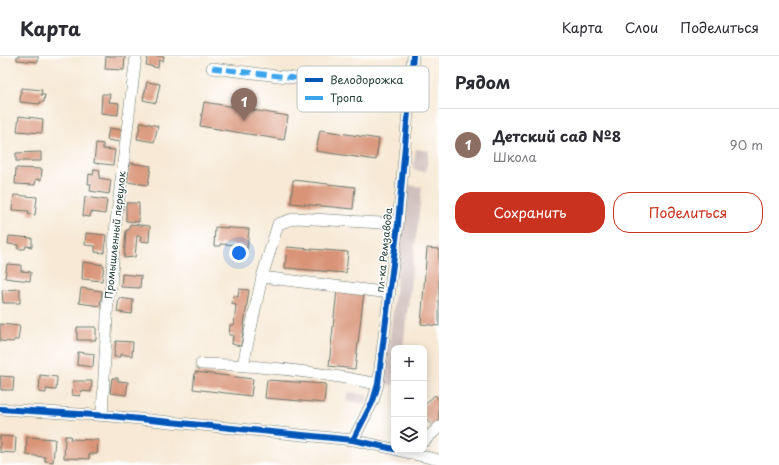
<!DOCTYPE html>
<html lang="ru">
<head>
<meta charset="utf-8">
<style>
	body { margin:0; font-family:"Playpen Sans",sans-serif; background:#f2f2f3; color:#2b2b33 }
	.controls { position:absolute; right:12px; bottom:12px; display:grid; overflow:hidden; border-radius:8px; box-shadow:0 2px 10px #0003 }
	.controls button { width:36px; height:36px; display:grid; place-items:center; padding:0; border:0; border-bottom:1px solid #e1e1e2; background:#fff; color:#2b2b33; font:20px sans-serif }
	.you { position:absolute; left:239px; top:197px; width:14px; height:14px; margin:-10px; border:3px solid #fff; border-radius:50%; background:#1a73e8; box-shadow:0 0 0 6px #1a73e833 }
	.badge { display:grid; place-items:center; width:26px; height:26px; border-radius:50%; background:#c8321e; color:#fff; font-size:13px; font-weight:700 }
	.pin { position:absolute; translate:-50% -33px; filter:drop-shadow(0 1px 2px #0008) }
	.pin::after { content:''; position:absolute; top:21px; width:14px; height:12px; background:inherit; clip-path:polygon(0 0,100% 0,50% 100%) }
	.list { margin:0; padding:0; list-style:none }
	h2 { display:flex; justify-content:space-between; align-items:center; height:52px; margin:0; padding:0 16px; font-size:17px }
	h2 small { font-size:13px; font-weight:400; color:#7c7c81 }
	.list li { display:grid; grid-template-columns:26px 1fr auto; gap:12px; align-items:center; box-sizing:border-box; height:72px; padding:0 16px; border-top:1px solid #e1e1e2 }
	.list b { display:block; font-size:15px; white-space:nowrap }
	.list p { margin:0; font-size:13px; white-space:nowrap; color:#7c7c81 }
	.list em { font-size:13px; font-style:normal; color:#7c7c81 }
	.actions { display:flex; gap:8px; padding:12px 16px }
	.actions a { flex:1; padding:9px 0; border:1px solid #c8321e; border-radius:16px; text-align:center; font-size:14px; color:#c8321e }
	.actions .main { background:#c8321e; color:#fff }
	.icon { flex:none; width:22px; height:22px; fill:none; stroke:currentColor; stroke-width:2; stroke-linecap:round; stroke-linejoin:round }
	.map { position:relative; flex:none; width:439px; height:409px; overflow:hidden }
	header { display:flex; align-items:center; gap:24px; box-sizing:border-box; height:56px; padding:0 20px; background:#fff; border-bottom:1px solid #e1e1e2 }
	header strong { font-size:19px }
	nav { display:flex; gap:22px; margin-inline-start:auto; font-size:14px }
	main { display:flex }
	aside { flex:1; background:#fff }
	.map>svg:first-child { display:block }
	.industrial { fill:#d0c0bc }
	.building { fill:#d99478 }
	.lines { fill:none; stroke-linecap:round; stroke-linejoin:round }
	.minor-casing { stroke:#6b796c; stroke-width:12 }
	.minor { stroke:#fff; stroke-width:11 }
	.quiet { stroke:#3da4eb; stroke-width:5; stroke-dasharray:10 5; stroke-linecap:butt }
	.cycleway-casing { stroke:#fff; stroke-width:8 }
	.cycleway { stroke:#0057b8; stroke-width:6 }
	.labels { text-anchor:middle; stroke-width:3; stroke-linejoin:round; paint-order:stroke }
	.street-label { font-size:10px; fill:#1f3d34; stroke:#fff }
	.key { fill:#fff; stroke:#bcc5c2; stroke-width:1 }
	.key-label { font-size:11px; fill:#1f3d34 }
</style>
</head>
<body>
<header>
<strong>Карта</strong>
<nav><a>Карта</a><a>Слои</a><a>Поделиться</a></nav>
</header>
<main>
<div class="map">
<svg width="439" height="409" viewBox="0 0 439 409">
	<rect width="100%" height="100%" fill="#fff"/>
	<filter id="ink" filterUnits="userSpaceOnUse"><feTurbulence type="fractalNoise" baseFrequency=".025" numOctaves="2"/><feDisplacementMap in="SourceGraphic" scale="8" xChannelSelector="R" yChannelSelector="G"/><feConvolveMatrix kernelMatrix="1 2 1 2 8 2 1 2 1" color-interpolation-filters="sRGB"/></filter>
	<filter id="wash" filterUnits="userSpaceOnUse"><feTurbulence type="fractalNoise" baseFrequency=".012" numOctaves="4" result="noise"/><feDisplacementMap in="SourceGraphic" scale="16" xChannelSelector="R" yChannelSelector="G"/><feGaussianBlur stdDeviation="0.9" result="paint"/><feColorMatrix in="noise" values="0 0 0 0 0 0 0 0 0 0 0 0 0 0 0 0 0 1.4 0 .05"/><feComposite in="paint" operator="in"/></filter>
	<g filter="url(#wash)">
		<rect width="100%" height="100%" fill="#f7e9d5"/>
		<path class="industrial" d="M416,93L429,95L426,116L413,114Z
			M408,129L422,131L403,292H394V329L384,328Z
			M348,336L368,339L366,348L346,345Z"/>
		<g id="blocks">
			<path class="building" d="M17,0H38V6L17,4Z
				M106,0H125L124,14L105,13Z
				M148,0H164L163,5L159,4L158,12L146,9Z
				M147,26L160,28L156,47L143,44Z
				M21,32L42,34L41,39H45L44,46H40V48L20,46Z
				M102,38H110L109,46L119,47L118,59L101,57Z
				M204,46L288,60L284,84L200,70Z
				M19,60L43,63L42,77L17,75Z
				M141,66L158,70L154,86L137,83Z
				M109,72L122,74L121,86L107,84Z
				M320,74L379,83L376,104L316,95Z
				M96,87L103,88V93L115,94L113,109L94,107Z
				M41,96V105H16V97Z
				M130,107L151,110L148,129L127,126Z
				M16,112L42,113L41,124L36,123L35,129L15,128Z
				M94,113L100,114L99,122L111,124L109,138L90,135L91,128H88L89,118L93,119Z
				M293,124L355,131L353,153L291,147Z
				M14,139L37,141L35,159L28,158L29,155L12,154Z
				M85,141L107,144L105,158L91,156L90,161L83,160Z
				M126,147H139V166L126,165Z
				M130,168L150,170L149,186L140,185L141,180H137L135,201L124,202L126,174H129Z
				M215,171L249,173L247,193H242V189L220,188V190H214Z
				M86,177L106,179L104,197L95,196V190L85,189Z
				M9,180L32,182V191L26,190L25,193H18V189L8,188Z
				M287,191L348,196L346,217L285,212Z
				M427,192L439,193V270L421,268Z
				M83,206L104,209L102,225L82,223Z
				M7,208L21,209V215L31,216L30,225L5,222Z
				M122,218L141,220L140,232L121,231Z
				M81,232L102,235L100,250L79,247Z
				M20,233V247H3L2,234Z
				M239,233L249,234L241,290L232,288L233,279H229L230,269H234L236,249L232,248L233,240L238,241Z
				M337,233L364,236L355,313L329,310Z
				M119,242L133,244L132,258L117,256Z
				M0,268L20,270L18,284H14L13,286L0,285Z
				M77,271H96V284H77Z
				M116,285L133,286L132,300L120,298V301H114Z
				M78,296L94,298L93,311L77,309Z
				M195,316L253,323L251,340L193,333Z
				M40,319L57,321L56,334L46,333V337L39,336Z
				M0,320L14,321L13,334H1Z
				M112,322H118V325L128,326L126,339L110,337Z
				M267,324L326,328L324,347L265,342Z
				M73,325H92L91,336L81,335L80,340L72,339Z
				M435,339L439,344V378L424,360V349Z
				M0,380L16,381L15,397L0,396Z
				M65,380H71L70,383L98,384L97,398H89V403L64,402Z
				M27,381L55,383L53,406L45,405V401L26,399Z"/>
		</g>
	</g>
	<g filter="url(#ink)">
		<use href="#blocks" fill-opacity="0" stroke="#6b796c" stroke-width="1"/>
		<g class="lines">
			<defs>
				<path id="minor" d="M212,12L379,32L410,31
					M390,237L262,221L278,168L296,162L398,168
					M201,308C261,309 319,316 378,328
					M243,309L262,221
					M0,353L110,360L353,384L394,393
					M102,360L108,241L111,230L116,166L136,0
					M353,384L373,345L378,328L398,168L413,0
					M424,385L439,371
					M397,394L439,404"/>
			</defs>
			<use href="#minor" class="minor-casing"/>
			<use href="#minor" class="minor"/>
			<path class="quiet" d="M212,12L379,32L410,31"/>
			<defs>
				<path id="cycleway" d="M0,353L110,360L353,384L394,393
					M353,384L373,345L378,328L398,168L413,0"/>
			</defs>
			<use href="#cycleway" class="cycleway-casing"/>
			<use href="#cycleway" class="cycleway"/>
		</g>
	</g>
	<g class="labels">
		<g class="street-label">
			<text transform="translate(115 179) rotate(-84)" y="4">Промышленный переулок</text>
			<text transform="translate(384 194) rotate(-84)" y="4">пл-ка Ремзавода</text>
		</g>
	</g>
	<rect x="297" y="10" width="132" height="46" rx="6" class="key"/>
	<rect x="305" y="22" width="18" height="4" fill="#0057b8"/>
	<rect x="305" y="40" width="18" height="4" fill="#3da4eb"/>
	<g class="key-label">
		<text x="330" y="28">Велодорожка</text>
		<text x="330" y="46">Тропа</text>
	</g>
</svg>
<div class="controls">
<button>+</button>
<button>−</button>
<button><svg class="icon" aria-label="layers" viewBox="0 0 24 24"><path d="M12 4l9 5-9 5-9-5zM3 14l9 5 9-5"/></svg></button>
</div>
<div class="you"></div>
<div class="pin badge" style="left:244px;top:65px;background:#8d6e63">1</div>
</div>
<aside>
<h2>Рядом<small></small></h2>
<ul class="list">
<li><span class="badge" style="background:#8d6e63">1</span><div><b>Детский сад №8</b><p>Школа</p></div><em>90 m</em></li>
</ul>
<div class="actions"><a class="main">Сохранить</a><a>Поделиться</a></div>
</aside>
</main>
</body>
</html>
